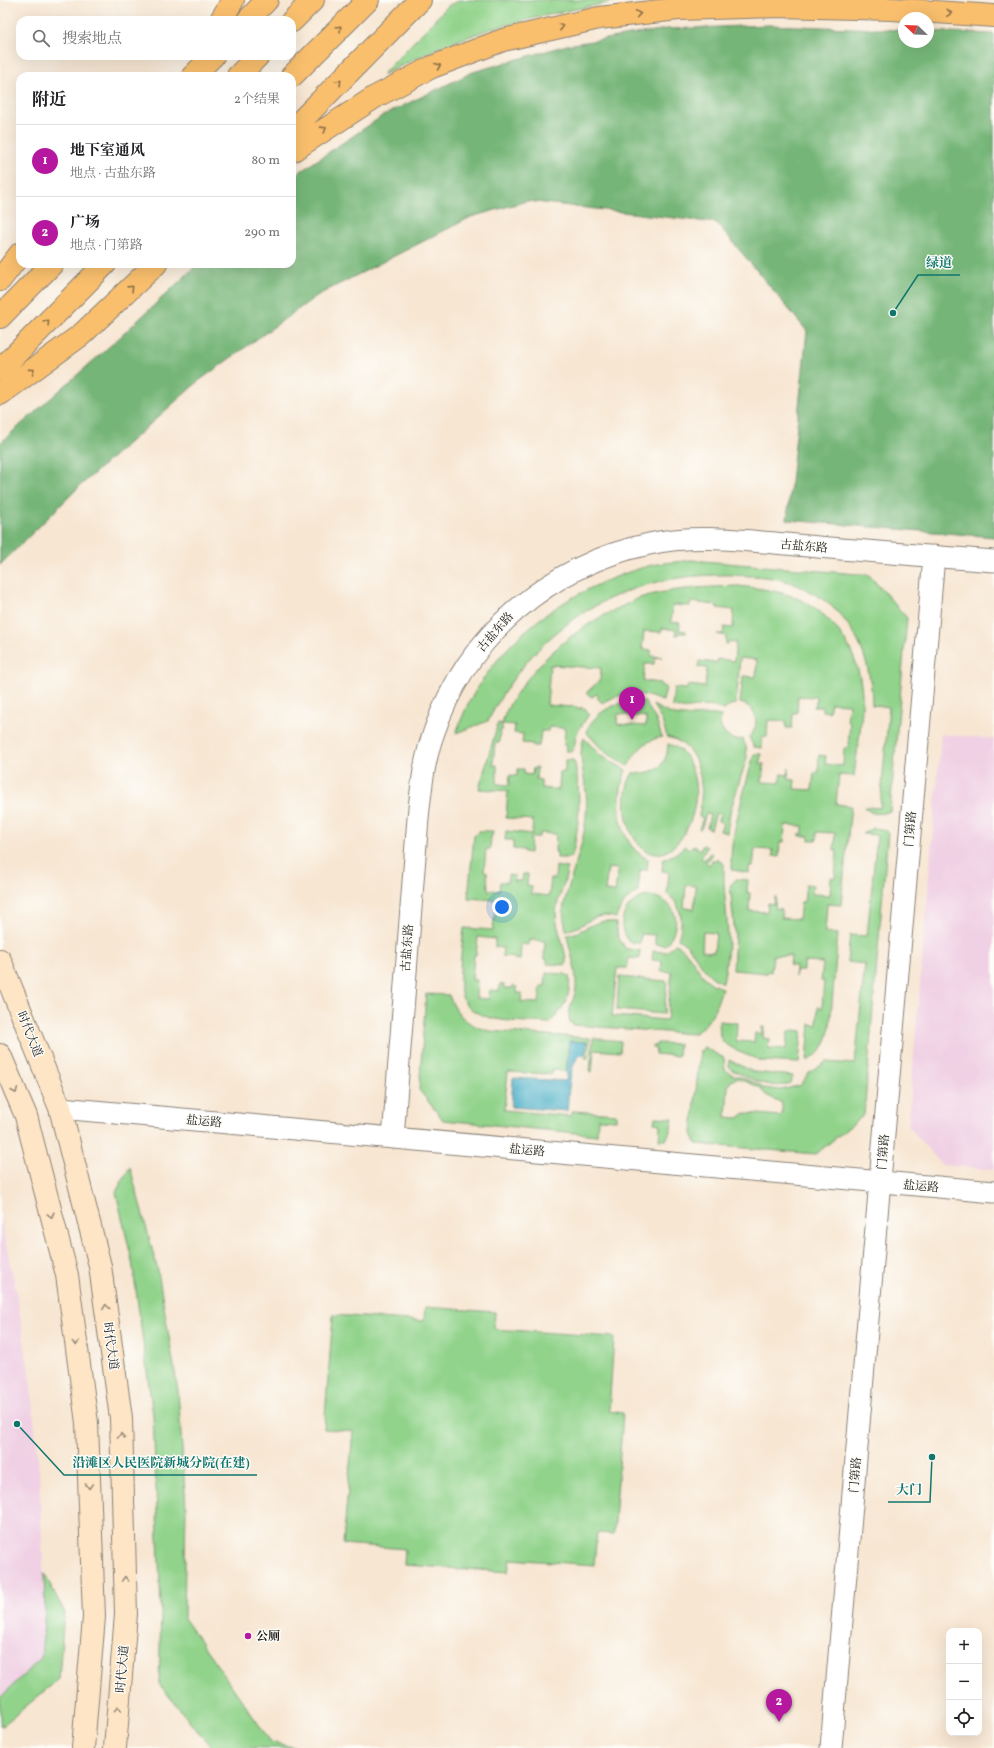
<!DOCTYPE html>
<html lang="zh">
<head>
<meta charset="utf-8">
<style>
	body { margin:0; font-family:Vollkorn,"Noto Serif SC",serif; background:#f6f6f6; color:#202124 }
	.controls { position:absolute; right:12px; bottom:12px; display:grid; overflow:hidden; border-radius:8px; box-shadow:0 4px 16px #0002 }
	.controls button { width:36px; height:36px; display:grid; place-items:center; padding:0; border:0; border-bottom:1px solid #e0e0e0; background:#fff; color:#202124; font:20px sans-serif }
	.compass { position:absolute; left:898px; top:12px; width:36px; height:36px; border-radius:50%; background:#fff; box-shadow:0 4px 16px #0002; rotate:293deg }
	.you { position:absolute; left:502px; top:907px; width:14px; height:14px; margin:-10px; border:3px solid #fff; border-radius:50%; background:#1a73e8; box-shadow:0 0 0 6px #1a73e833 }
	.badge { display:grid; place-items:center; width:26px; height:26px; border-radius:50%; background:#b5179e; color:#fff; font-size:13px; font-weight:700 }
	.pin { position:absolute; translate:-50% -33px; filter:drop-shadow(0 1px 2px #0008) }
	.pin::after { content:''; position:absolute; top:21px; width:14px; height:12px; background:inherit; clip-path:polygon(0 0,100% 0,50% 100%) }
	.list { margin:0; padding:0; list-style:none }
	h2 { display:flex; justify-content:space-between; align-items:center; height:52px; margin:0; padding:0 16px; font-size:17px }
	h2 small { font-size:13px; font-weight:400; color:#757577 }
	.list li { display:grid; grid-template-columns:26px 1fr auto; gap:12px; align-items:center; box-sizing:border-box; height:72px; padding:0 16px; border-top:1px solid #e0e0e0 }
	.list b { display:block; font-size:15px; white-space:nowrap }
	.list p { margin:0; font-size:13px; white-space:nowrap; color:#757577 }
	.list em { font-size:13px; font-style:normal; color:#757577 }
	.icon { flex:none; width:22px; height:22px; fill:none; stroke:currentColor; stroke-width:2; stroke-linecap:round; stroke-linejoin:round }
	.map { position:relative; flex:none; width:994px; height:1748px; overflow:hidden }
	.search { position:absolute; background:#fff; box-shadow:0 4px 16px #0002; left:16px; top:16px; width:280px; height:44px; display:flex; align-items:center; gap:10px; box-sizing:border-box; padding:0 14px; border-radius:12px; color:#757577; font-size:15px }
	.panel { position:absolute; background:#fff; box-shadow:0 4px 16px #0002; left:16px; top:72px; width:280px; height:196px; border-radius:12px }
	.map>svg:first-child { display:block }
	.built { fill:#f0d0e4 }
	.green { fill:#91d38b; stroke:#567854; fill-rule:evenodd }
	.forest { fill:#74b577; stroke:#48684a }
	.water { fill:#48afc7; stroke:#326672 }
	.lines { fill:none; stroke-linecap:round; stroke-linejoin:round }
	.street-casing { stroke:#8a8177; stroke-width:23 }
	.secondary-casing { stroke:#8a8177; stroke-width:24 }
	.highway-casing { stroke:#8a8177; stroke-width:24 }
	.street { stroke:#fff; stroke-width:21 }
	.secondary { stroke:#fde5c5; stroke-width:22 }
	.highway { stroke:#f9bf6d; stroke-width:22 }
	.oneway { stroke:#8a6e44 }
	.oneway2 { stroke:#988b79 }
	.poi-dot { fill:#b5179e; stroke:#fdfcf7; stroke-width:1.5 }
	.labels { text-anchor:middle; stroke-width:3; stroke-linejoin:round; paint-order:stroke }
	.street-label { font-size:12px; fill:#1c1c1c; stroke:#fdfcf7 }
	.poi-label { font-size:12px; font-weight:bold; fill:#1c1c1c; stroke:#fdfcf7; text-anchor:start }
	.leader { fill:none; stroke:#0f766e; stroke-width:1.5 }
	.callout-dot { fill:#0f766e; stroke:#fdfcf7; stroke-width:1.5 }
	.callout-label { font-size:13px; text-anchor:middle; font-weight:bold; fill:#0f766e; stroke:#fdfcf7; stroke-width:3; stroke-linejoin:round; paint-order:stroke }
</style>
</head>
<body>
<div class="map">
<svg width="994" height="1748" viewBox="0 0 994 1748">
	<rect width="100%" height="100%" fill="#fdfcf7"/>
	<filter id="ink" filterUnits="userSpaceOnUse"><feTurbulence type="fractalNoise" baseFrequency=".025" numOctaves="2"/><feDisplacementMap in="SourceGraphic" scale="8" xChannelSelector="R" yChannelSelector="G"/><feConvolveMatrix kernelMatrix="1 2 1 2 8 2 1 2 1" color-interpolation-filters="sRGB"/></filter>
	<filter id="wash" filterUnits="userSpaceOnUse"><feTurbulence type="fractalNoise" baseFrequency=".012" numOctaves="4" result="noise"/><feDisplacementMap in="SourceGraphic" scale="16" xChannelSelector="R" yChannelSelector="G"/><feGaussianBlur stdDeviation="0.9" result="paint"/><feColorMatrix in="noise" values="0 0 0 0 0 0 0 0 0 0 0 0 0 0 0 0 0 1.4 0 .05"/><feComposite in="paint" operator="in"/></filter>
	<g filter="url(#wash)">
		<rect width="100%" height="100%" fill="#f7e6d2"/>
		<path class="built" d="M941,734L994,739V1170L942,1165L908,1126Z
			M0,1216L16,1291L30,1378L39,1471L45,1610L41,1658L0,1698Z"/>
		<path class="green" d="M459,0H623L556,13L490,29L440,47L382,75L448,6Z
			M691,560L869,575L907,618L890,811C882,814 871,816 865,807L880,808L889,707L872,705C872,647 843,599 786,581C770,576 749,576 732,575C681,574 639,582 593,607C547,633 511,674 488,721L456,733C460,723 464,712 469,702C501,644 549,604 611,579C625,573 642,567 657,564C668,562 680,562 691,560Z
			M739,586C754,588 768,589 782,593C828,605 859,647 862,694C863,721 857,750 854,776L839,775L836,804L851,806L841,905L827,904L825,933L838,934L830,1026C827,1042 822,1054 807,1061L810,1024L817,1025L818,1007L822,1008L824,981H821L823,963L804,962V970H797L795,977L796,966H790L791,956L773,955L771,972L768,971L767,973L733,970L735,935L730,886L736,879L748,880L747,892L750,893L749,911L767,912L768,903L774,904L775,897H776L775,908L782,909L781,918L799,919L801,902H804L806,884L813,885L812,894L830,895L831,877L835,878L837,851H834L835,833L817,832V840H809V836H800V834H803V826L785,825L784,842H780L779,857L773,856V850L755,849L753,866H749V873L733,870C724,854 749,775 754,754H761L760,764H764L762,782L780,783L781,774L788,775L789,768L788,779L795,780L794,789L812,790L814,773H818L819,755L826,756L825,764L843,766L844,748H848L850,722H847L849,704L831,703L829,712L822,711V707H813L816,705V697L798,696L797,713H793L792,728H786V721L768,720L767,737H762V748L754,747L749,737C761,726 757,706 740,703L743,676L756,677L757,660L740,658L736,704L730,705L724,710C719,708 713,707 708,706C695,706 685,711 672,706L674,688L687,689L688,685L705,687L707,668L698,667L699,661L717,663V659L734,661L736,643L728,642V644H726V636L717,634H723L724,627L733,628L734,610L717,608V605L691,602L690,606L673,605L671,622L680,623L679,630L686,631V633H679V635H676V630L662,628L661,632L644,631L642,649L651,650V656L662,657L655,658L654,664H645L643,681L661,683V686L666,687L663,701C658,700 655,698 651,697C635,691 616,694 602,703L597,698L599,697L597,694L592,697L586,693L600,680L601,668L550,665L547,705L571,707L573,706L576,708L577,707L580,709L581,707L584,709L585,708L589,714L577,733L573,751H566L567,746L564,745L565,728L549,727L548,731H541L539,746H533V744L522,743L523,734L514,733L515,725L502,724V730H500L499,743H495L493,765H497V784L509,785L510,775L517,776L518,769H524V774L532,775L533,768H537L536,779L541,780V788L559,790L560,772H565V760H573L575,763C581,796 580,823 572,856L567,858H557V852H555L556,834L540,833L539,837H531L530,853L524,852V850L513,849V840H505L506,831L532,834L533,820L506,818L508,791L479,789L498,723L502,724C506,705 521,687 533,672C558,643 589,621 623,606C630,602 638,598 646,596C676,588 708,587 739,586Z
			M637,701L645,702L656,720L662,737C645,740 636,751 628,766L605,752L586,732C595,711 616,702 637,701ZM618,714L646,717V726L617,724Z
			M653,705C662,710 672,716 683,716C696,717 708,713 721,716C717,730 729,743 743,739L746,747L747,757L730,812L727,833L720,831L723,823L718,821L720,814L716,813L711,829L707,828L710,815L706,814L701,829H699L703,818L699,816C705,787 702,745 667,737L662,721Z
			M584,738L601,756L626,770C615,799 616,844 648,859L647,870H640L638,892C626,898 621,905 616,918C590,910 586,929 566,930L563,913L564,904C571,875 583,848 586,818C587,806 587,795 585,784C583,769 578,753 584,738ZM608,868L618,869L615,892L605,891Z
			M668,744C680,747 687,756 691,767C713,822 652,897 628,823C624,809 624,785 633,773C654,774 667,768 668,744Z
			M873,828L881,829L888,832L864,1115L816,1154L696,1144L692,1133L700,1050L703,1051V1047L724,1058L725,1070L735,1076H738L760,1085L763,1088L781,1090L801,1085L809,1073L826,1062L855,1064L865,964L847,962L850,935L867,936L877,835L862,834ZM737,1078L759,1087L766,1095L782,1103V1114L780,1116L745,1113L738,1118L726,1117L728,1086L731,1081Z
			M479,831H493L492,836H491L490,849H486L484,871L487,872L488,890L499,891L500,882H508V875L515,876L514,881H522L523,874H528L527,885L532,886L531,894L549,896L551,878L555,879L556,866L567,868C567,882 557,896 556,913C556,931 568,952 566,965L547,964V959H544L545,941L529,940V945L521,944L520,960L514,959V957L502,956L503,948L495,947V939L478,937L476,955H474L472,980H477L476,998L489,999L490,990L499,991L500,984L504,985V988H512L513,986L517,987V993H522L521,1002L539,1003L541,986H545L546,973L565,974L569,976C572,994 563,1011 549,1023C520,1020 462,1027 460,986C459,967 462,947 464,928L493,930L496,900L468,898L474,836Z
			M693,845L700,850L703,845L707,847L701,858L704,860L710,853L712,854L706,862L709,865L713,859L715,861L717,858L724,864C723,889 727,912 728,936C728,952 726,967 723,983C700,975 699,951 678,939C684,922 682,904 667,894L669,872L662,871L663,860L675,854L685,846L690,849ZM686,885L696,886L694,909L684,908ZM703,932L716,933L714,952L702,951Z
			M648,896C677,898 684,926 665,945L655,944V935L641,934L640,943L629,942C613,923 627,899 648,896Z
			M605,921L616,923L618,937L626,949L640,950L639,959L629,958L627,968H617L612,1016L667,1020L672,972L661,971L662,961L652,960L653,951L667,952L675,944C698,956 696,981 722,988C716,1007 711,1024 693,1034L574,1025L570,1022C566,1011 575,999 576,988C577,969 570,953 567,935C582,933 590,923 605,921Z
			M619,977L667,981L664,1014L617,1010Z
			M426,994L449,995C457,1017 468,1025 490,1031L590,1038L588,1058H585L587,1042L569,1041L566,1072L552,1069V1074L508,1072L504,1110L571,1116L573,1111L616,1114V1120L598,1119L597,1135L443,1120L419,1090Z
			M719,1021L737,1023L736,1041L754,1042L755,1033L761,1034L762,1027H764L763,1038L769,1039L768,1048L786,1049L788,1032H791L792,1030L802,1031L799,1063L762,1061L739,1052L724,1043L720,1036Z
			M593,1038L621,1041L620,1052L594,1050L592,1072H590Z
			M657,1043L679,1044L678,1056L655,1054L656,1049L652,1048V1045L656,1046Z
			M729,1060L754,1072L793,1076L791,1083C771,1091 750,1078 732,1070L729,1067Z
			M655,1117L673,1118L671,1129L666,1140H659L660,1124L654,1123Z
			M130,1167L158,1271L178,1391L186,1507L184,1618L271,1742L297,1748H212L159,1684L161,1611L153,1415L132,1261L116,1192Z
			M425,1307L495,1312L494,1329L614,1337L609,1411L623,1413L614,1534L597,1533L594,1565L510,1559L508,1572L404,1565L405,1549L343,1544L353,1431L324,1429L333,1315L424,1321Z
			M44,1573L64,1611L59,1679L2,1726L0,1725V1698L41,1658L45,1610Z"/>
		<path class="forest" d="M769,25L904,30V42H928V31L994,34V537L787,520L807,331L717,223L527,201L471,217L318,295L200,380L81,485L0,565V443L119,338L198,264H292V179L301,171L384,115L473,72L567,45L667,29Z"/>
		<path class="water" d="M569,1041L587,1042L585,1054C568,1055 569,1097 567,1111L511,1107L513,1078L566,1081Z"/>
	</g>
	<g filter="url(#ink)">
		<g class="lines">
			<defs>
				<path id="street" d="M60,1108L994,1192
					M393,1138L418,818C421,789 424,759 434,732C467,635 550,565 649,544C696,533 748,541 796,545C862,551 928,556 994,561
					M831,1748L934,556"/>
				<path id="secondary" d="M0,960L60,1108L100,1266L121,1418L126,1614L115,1748
					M0,1055L26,1116L67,1275L87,1423L94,1617L83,1748"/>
				<path id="highway" d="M221,20L233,0
					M248,20L267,0
					M292,21L313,0
					M193,76L213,56
					M238,76L258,56
					M292,76L368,0
					M292,130L420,0
					M292,151L375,97L432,67L503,40L599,18L678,9L780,6L892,9L994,16
					M0,280L20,254
					M0,317L52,264
					M0,370L105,264
					M0,394L81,335L156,264"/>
			</defs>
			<use href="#street" class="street-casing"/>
			<use href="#secondary" class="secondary-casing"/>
			<use href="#highway" class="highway-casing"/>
			<use href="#street" class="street"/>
			<use href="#secondary" class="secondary"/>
			<use href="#highway" class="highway"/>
		</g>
		<defs><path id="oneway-chevron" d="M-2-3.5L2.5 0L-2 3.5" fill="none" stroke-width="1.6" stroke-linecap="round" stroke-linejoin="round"/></defs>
		<g class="oneway">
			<use href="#oneway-chevron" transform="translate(949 13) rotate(4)"/>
			<use href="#oneway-chevron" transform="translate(638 14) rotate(-7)"/>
			<use href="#oneway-chevron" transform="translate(561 27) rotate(-13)"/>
			<use href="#oneway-chevron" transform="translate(339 28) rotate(-45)"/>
			<use href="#oneway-chevron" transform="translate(438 66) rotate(-22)"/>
			<use href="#oneway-chevron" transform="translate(339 82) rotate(-45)"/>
			<use href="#oneway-chevron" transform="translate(324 129) rotate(-32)"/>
			<use href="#oneway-chevron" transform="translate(131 288) rotate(-44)"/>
			<use href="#oneway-chevron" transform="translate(47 322) rotate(-45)"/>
			<use href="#oneway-chevron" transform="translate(32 371) rotate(-36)"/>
		</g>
		<g class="oneway2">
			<use href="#oneway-chevron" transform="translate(15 1091) rotate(67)"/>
			<use href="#oneway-chevron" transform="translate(51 1215) rotate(75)"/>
			<use href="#oneway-chevron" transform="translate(106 1307) rotate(-98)"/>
			<use href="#oneway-chevron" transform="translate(76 1343) rotate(82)"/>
			<use href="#oneway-chevron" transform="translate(121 1436) rotate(-92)"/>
			<use href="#oneway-chevron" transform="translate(89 1486) rotate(88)"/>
			<use href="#oneway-chevron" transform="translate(125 1579) rotate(-92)"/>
			<use href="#oneway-chevron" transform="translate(118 1709) rotate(-85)"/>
		</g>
	</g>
	<circle class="poi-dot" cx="248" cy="1636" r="4"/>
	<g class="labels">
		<g class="street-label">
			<text transform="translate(804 546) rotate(5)" y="4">古盐东路</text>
			<text transform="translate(495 632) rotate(-49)" y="4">古盐东路</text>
			<text transform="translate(910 829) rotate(-85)" y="4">门第路</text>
			<text transform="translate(407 948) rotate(-86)" y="4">古盐东路</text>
			<text transform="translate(30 1034) rotate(68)" y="4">时代大道</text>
			<text transform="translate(204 1121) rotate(5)" y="4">盐运路</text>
			<text transform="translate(527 1150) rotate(5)" y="4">盐运路</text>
			<text transform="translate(883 1152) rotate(-85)" y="4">门第路</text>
			<text transform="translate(921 1186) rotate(5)" y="4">盐运路</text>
			<text transform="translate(111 1346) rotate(82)" y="4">时代大道</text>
			<text transform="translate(855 1475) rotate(-85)" y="4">门第路</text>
			<text transform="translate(122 1669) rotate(-85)" y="4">时代大道</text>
		</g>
		<g class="poi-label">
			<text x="256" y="1640">公厕</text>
		</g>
	</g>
	<path class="leader" d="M893 313L918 275H960M17 1424L64 1475H257M932 1457L930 1502H888"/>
	<g class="callout-dot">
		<circle cx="893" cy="313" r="4"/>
		<circle cx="17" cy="1424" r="4"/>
		<circle cx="932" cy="1457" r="4"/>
	</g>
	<g class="callout-label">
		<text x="939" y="267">绿道</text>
		<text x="161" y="1467">沿滩区人民医院新城分院(在建)</text>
		<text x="909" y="1494">大门</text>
	</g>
</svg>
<div class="controls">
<button>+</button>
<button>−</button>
<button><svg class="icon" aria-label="locate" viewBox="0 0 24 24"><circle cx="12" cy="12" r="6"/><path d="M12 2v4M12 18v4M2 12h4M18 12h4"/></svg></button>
</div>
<svg class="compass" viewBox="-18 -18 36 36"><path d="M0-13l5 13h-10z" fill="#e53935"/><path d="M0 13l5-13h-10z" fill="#757577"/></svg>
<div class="you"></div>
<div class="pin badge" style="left:632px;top:720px">1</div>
<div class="pin badge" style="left:779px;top:1722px">2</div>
<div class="search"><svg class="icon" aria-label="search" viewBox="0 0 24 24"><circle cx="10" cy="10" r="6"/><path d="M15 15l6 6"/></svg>搜索地点</div>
<section class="panel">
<h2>附近<small>2个结果</small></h2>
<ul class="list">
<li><span class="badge">1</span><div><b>地下室通风</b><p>地点 · 古盐东路</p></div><em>80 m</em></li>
<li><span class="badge">2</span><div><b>广场</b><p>地点 · 门第路</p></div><em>290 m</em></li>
</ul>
</section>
</div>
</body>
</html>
